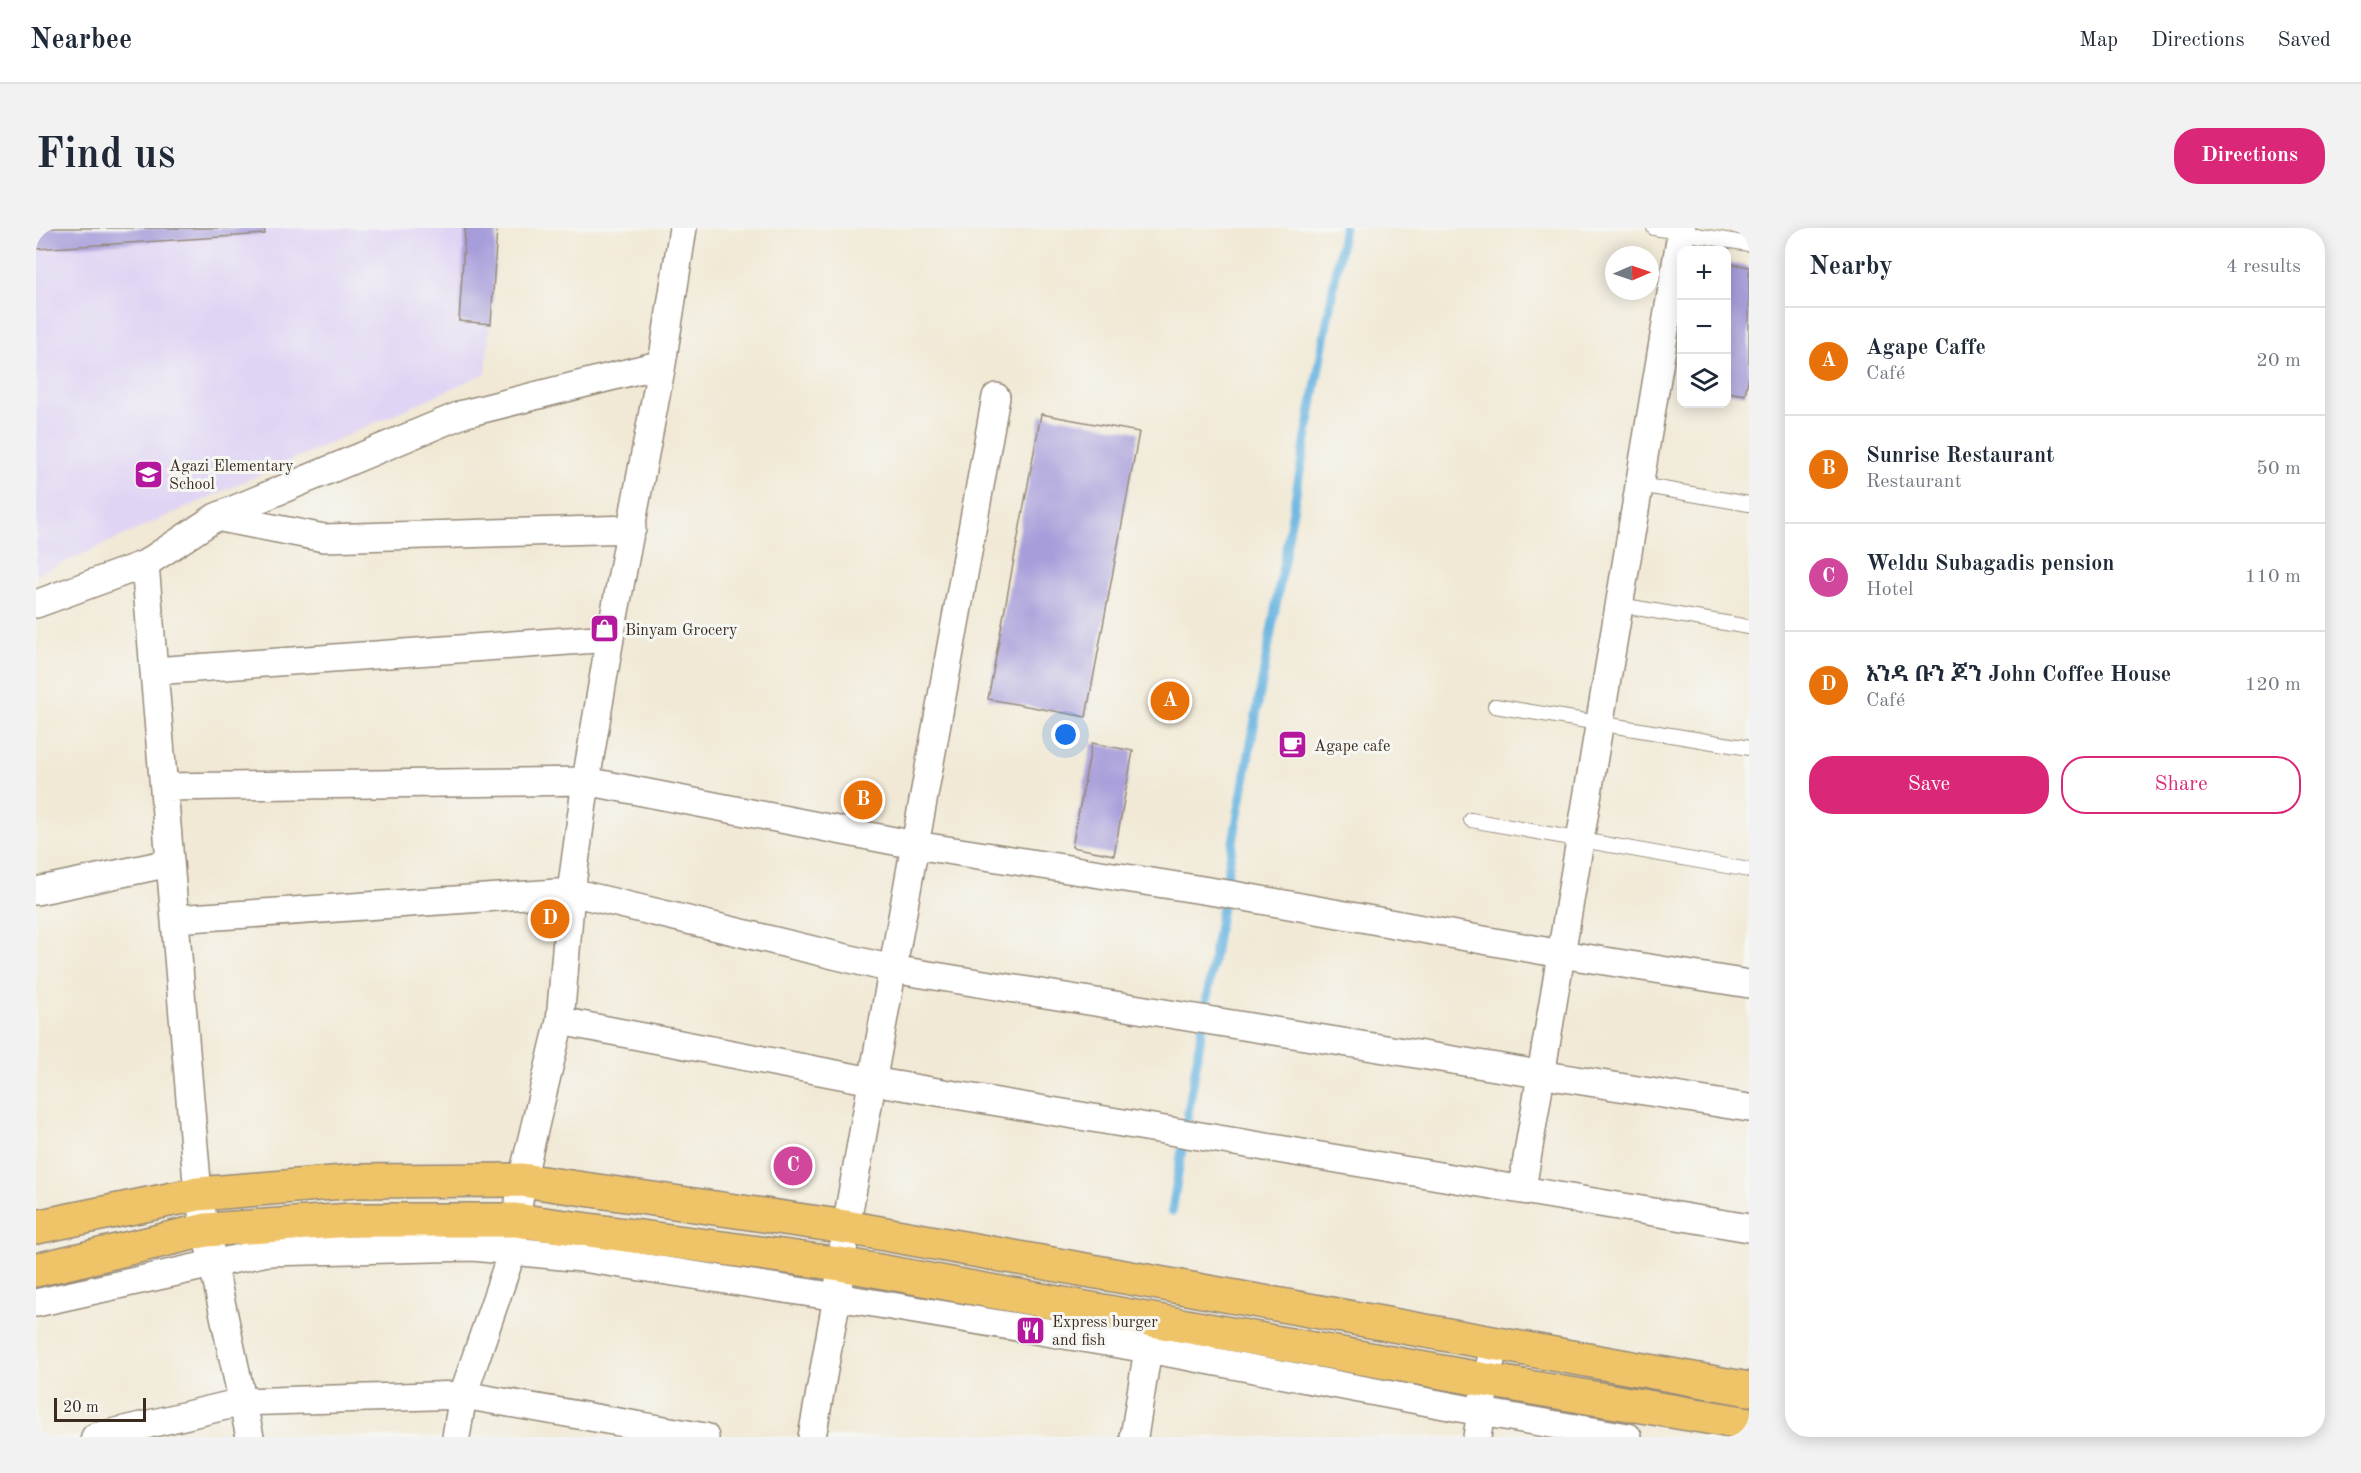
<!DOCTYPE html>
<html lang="en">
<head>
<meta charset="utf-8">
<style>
	body { margin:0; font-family:"Old Standard TT","Noto Serif Ethiopic",serif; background:#f2f2f3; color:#1f2937 }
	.controls { position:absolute; right:18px; top:18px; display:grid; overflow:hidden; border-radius:12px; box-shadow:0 3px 15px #0003 }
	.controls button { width:54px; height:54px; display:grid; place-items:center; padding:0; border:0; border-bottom:2px solid #e0e1e3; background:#fff; color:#1f2937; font:30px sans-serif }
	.compass { position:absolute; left:1569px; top:18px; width:54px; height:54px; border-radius:50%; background:#fff; box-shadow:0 3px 15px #0003; rotate:88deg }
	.scale { position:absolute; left:18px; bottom:15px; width:92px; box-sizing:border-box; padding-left:6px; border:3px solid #3b2a1e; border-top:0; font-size:16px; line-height:21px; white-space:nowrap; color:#3b2a1e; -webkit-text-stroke:4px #f6f6f2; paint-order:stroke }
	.you { position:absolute; left:1030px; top:507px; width:21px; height:21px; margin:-15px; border:4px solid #fff; border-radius:50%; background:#1a73e8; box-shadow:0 0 0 9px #1a73e833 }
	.badge { display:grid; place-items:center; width:39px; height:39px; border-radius:50%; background:#db2777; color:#fff; font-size:20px; font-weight:700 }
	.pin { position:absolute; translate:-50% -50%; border:3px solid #fff; box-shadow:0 2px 6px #0006 }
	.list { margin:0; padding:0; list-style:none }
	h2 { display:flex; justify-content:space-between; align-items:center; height:78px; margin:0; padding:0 24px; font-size:26px }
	h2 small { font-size:20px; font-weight:400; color:#747a83 }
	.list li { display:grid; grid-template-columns:39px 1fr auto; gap:18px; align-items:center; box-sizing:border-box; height:108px; padding:0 24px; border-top:2px solid #e0e1e3 }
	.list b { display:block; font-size:22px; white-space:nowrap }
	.list p { margin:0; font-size:20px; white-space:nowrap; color:#747a83 }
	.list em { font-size:20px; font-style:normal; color:#747a83 }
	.actions { display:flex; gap:12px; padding:18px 24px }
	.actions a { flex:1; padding:14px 0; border:2px solid #db2777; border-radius:24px; text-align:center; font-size:21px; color:#db2777 }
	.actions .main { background:#db2777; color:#fff }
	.icon { flex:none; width:33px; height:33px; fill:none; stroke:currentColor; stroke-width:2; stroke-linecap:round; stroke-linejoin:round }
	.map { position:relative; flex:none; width:1713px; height:1209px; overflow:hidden; border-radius:24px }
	header { display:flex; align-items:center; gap:36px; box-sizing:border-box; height:84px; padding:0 30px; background:#fff; border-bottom:2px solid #e0e1e3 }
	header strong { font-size:28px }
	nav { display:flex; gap:33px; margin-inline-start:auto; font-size:21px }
	.intro { display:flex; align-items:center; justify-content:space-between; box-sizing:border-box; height:144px; padding:0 36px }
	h1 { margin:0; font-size:42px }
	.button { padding:15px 27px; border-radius:24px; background:#db2777; color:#fff; font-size:21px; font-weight:700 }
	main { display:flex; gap:36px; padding:0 36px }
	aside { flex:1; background:#fff; border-radius:24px; box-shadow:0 3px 15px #0003 }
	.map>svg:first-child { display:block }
	.built { fill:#e0d4f4 }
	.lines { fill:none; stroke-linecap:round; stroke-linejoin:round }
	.stream { stroke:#66b4e0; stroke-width:9 }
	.building { fill:#a79dda }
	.lane-casing { stroke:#968a7a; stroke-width:16 }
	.street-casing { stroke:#968a7a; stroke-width:30 }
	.highway-casing { stroke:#968a7a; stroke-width:36 }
	.lane { stroke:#fff; stroke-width:14 }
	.street { stroke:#fff; stroke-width:27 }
	.highway { stroke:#efc469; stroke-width:33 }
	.labels { text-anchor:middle; stroke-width:6; stroke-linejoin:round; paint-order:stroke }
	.poi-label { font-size:16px; fill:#3b2a1e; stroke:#f6f6f2; text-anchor:start }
</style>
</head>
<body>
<header>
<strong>Nearbee</strong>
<nav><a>Map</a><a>Directions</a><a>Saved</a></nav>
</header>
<div class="intro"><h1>Find us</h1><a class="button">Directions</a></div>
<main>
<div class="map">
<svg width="1713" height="1209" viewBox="0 0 1713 1209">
	<rect width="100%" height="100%" fill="#f6f6f2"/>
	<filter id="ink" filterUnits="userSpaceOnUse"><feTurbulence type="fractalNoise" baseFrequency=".0167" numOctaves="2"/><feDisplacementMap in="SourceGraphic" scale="12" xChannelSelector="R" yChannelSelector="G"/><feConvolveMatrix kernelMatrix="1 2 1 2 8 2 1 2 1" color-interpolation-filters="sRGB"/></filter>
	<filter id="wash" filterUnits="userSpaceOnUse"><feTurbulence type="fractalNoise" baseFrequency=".008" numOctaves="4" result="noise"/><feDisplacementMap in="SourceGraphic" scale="24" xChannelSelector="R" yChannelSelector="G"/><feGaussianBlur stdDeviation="1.35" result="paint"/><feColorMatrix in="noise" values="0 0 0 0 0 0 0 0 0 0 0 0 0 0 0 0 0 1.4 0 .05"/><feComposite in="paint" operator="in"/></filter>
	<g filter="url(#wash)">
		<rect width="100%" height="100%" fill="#f1e9d5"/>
		<path class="built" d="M0,0H461L450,145L0,347Z"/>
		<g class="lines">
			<path class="stream" d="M1136,983L1192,642L1308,0"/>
		</g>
		<g id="blocks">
			<path class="building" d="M0,0H228L229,6L0,21Z
				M429,0H461L455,96L423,93Z
				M1690,35L1713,39V146L1709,167L1690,164Z
				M1005,186L1103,204L1050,489L952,471Z
				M1056,515L1097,523L1078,627L1036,619Z"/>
		</g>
	</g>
	<g filter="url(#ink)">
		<use href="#blocks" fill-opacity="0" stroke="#968a7a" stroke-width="1.5"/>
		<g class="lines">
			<defs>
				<path id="lane" d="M1618,0L1713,16
					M1604,257L1713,276
					M1583,377L1713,399
					M1459,478L1713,520
					M1435,592L1713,642"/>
				<path id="street" d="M180,289L288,310L596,301
					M109,336L162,966L214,1209
					M0,376L109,336L180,289L427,186L626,136
					M118,443L574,410
					M128,559L550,553L879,617L1192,666L1525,726L1713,756
					M0,663L134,635
					M139,691L535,664L856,741L1713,880
					M524,793L836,853L1713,1000
					M1486,961L1646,0
					M0,1075L231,1024L437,1019L546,1030L801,1069L1112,1121L1445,1184L1592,1209
					M59,1209L206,1174L427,1167L669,1209
					M420,1209L427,1167L476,1024L486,952L524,793L535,664L550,553L574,410L626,136L647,0
					M776,1209L801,1069L810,999L960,169
					M1098,1209L1112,1121
					M1441,1209L1450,1152L1459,1116"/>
				<path id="highway" d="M0,999L162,966L320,953L486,952L810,999L1713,1161
					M0,1042L170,1002L315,992H479L804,1036L1450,1152L1713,1196"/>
			</defs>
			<use href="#lane" class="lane-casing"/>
			<use href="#street" class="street-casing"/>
			<use href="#highway" class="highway-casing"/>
			<use href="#lane" class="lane"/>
			<use href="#street" class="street"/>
			<use href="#highway" class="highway"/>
		</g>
	</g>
	<defs>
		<symbol id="school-square" viewBox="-11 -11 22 22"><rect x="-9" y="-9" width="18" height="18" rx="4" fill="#b5179e" stroke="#f6f6f2"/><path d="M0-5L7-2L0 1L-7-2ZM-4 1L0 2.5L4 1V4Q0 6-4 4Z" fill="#fff"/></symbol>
		<symbol id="shop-square" viewBox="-11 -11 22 22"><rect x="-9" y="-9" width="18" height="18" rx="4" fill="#b5179e" stroke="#f6f6f2"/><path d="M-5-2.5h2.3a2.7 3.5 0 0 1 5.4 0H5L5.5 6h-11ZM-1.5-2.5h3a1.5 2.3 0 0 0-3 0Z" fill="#fff"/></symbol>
		<symbol id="cafe-square" viewBox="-11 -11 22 22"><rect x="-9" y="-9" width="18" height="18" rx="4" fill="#b5179e" stroke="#f6f6f2"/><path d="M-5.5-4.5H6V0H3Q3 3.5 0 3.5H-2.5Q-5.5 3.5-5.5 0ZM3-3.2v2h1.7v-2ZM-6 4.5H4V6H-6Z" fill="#fff"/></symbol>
		<symbol id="restaurant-square" viewBox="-11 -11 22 22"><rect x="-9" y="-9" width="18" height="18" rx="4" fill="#b5179e" stroke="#f6f6f2"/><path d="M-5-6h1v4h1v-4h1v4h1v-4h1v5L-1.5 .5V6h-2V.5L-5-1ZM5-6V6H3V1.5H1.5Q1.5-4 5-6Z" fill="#fff"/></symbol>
	</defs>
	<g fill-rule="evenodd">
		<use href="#school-square" x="96" y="230" width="33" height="33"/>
		<use href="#shop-square" x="552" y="384" width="33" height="33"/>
		<use href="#cafe-square" x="1240" y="500" width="33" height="33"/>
		<use href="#restaurant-square" x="978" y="1086" width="33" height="33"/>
	</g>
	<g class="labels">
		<g class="poi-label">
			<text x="133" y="243">Agazi Elementary<tspan x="133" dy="18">School</tspan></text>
			<text x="589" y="407">Binyam Grocery</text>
			<text x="1278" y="523">Agape cafe</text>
			<text x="1016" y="1099">Express burger<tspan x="1016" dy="18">and fish</tspan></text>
		</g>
	</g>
</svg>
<div class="controls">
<button>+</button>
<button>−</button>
<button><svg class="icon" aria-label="layers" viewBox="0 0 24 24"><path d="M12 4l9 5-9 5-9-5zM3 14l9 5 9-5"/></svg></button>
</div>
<svg class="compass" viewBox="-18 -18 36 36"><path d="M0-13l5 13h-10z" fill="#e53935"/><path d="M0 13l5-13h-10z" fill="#747a83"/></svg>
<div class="scale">20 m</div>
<div class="you"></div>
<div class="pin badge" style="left:1134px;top:473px;background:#e8710a">A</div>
<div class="pin badge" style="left:827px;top:572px;background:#e8710a">B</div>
<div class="pin badge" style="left:757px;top:938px;background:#d1479c">C</div>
<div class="pin badge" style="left:514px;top:691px;background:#e8710a">D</div>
</div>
<aside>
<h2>Nearby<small>4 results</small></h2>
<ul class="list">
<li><span class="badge" style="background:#e8710a">A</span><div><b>Agape Caffe</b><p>Café</p></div><em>20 m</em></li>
<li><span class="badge" style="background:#e8710a">B</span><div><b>Sunrise Restaurant</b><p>Restaurant</p></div><em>50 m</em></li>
<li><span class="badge" style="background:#d1479c">C</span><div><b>Weldu Subagadis pension</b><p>Hotel</p></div><em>110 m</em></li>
<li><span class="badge" style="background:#e8710a">D</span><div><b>እንዳ ቡን ጆን John Coffee House</b><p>Café</p></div><em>120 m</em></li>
</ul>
<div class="actions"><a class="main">Save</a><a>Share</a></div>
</aside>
</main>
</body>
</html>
